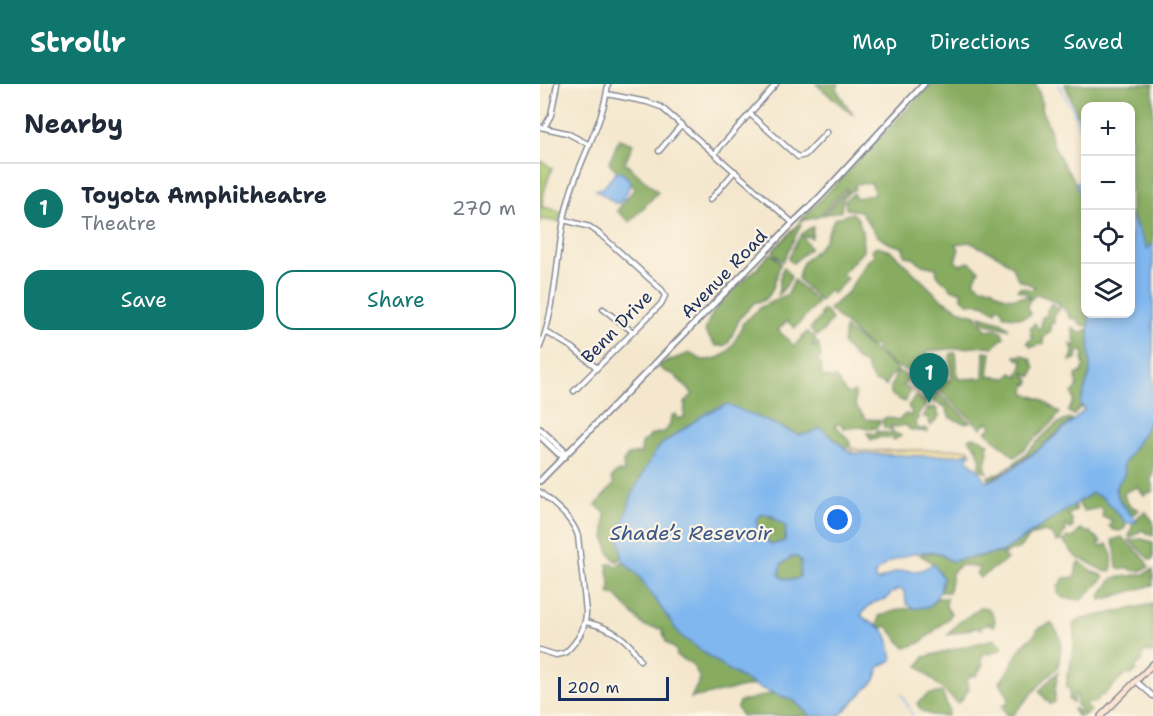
<!DOCTYPE html>
<html lang="en">
<head>
<meta charset="utf-8">
<style>
	body { margin:0; font-family:"Shantell Sans",sans-serif; background:#f2f2f3; color:#1f2937 }
	.controls { position:absolute; right:18px; top:18px; display:grid; overflow:hidden; border-radius:12px; box-shadow:0 3px 9px #0003 }
	.controls button { width:54px; height:54px; display:grid; place-items:center; padding:0; border:0; border-bottom:2px solid #e0e1e3; background:#fff; color:#1f2937; font:30px sans-serif }
	.scale { position:absolute; left:18px; bottom:15px; width:111px; box-sizing:border-box; padding-left:6px; border:3px solid #1b2f5e; border-top:0; font-size:16px; line-height:21px; white-space:nowrap; color:#1b2f5e; -webkit-text-stroke:4px #fcf5e5; paint-order:stroke }
	.you { position:absolute; left:298px; top:436px; width:21px; height:21px; margin:-15px; border:4px solid #fff; border-radius:50%; background:#1a73e8; box-shadow:0 0 0 9px #1a73e833 }
	.badge { display:grid; place-items:center; width:39px; height:39px; border-radius:50%; background:#0f766e; color:#fff; font-size:20px; font-weight:700 }
	.pin { position:absolute; translate:-50% -50px; filter:drop-shadow(0 2px 3px #0008) }
	.pin::after { content:''; position:absolute; top:32px; width:21px; height:18px; background:inherit; clip-path:polygon(0 0,100% 0,50% 100%) }
	.list { margin:0; padding:0; list-style:none }
	h2 { display:flex; justify-content:space-between; align-items:center; height:78px; margin:0; padding:0 24px; font-size:26px }
	h2 small { font-size:20px; font-weight:400; color:#747a83 }
	.list li { display:grid; grid-template-columns:39px 1fr auto; gap:18px; align-items:center; box-sizing:border-box; height:90px; padding:0 24px; border-top:2px solid #e0e1e3 }
	.list b { display:block; font-size:22px; white-space:nowrap }
	.list p { margin:0; font-size:20px; white-space:nowrap; color:#747a83 }
	.list em { font-size:20px; font-style:normal; color:#747a83 }
	.actions { display:flex; gap:12px; padding:18px 24px }
	.actions a { flex:1; padding:14px 0; border:2px solid #0f766e; border-radius:18px; text-align:center; font-size:21px; color:#0f766e }
	.actions .main { background:#0f766e; color:#fff }
	.icon { flex:none; width:33px; height:33px; fill:none; stroke:currentColor; stroke-width:2; stroke-linecap:round; stroke-linejoin:round }
	.map { position:relative; flex:none; width:613px; height:632px; overflow:hidden }
	header { display:flex; align-items:center; gap:36px; box-sizing:border-box; height:84px; padding:0 30px; background:#0f766e; color:#fff }
	header strong { font-size:28px }
	nav { display:flex; gap:33px; margin-inline-start:auto; font-size:21px }
	main { display:flex }
	aside { flex:1; background:#fff }
	.map>svg:first-child { display:block }
	.green { fill:#aac76e; stroke:#627b66; stroke-width:1.5 }
	.forest { fill:#87ac61; stroke:#516e60; stroke-width:1.5 }
	.sand { fill:#eeda9e; stroke:#84847e; stroke-width:1.5 }
	.water { fill:#80b7ef; stroke:#4e73a6; stroke-width:1.5; fill-rule:evenodd }
	.lines { fill:none; stroke-linecap:round; stroke-linejoin:round }
	.stream { stroke:#80b7ef; stroke-width:1.5 }
	.minor-casing { stroke:#888b96; stroke-width:7 }
	.tertiary-casing { stroke:#888b96; stroke-width:8 }
	.secondary-casing { stroke:#888b96; stroke-width:8 }
	.minor { stroke:#fff; stroke-width:4 }
	.tertiary { stroke:#fff; stroke-width:4.5 }
	.secondary { stroke:#fde4d1; stroke-width:5 }
	.labels { text-anchor:middle; stroke-width:4.5; stroke-linejoin:round; paint-order:stroke }
	.street-label { font-size:18px; fill:#1b2f5e; stroke:#fcf5e5 }
	.water-label { font-size:20px; font-style:italic; fill:#39588a; stroke:#fcf5e5 }
</style>
</head>
<body>
<header>
<strong>Strollr</strong>
<nav><a>Map</a><a>Directions</a><a>Saved</a></nav>
</header>
<main>
<aside>
<h2>Nearby<small></small></h2>
<ul class="list">
<li><span class="badge">1</span><div><b>Toyota Amphitheatre</b><p>Theatre</p></div><em>270 m</em></li>
</ul>
<div class="actions"><a class="main">Save</a><a>Share</a></div>
</aside>
<div class="map">
<svg width="613" height="632" viewBox="0 0 613 632">
	<rect width="100%" height="100%" fill="#fcf5e5"/>
	<filter id="ink" filterUnits="userSpaceOnUse"><feTurbulence type="fractalNoise" baseFrequency=".0167" numOctaves="2"/><feDisplacementMap in="SourceGraphic" scale="12" xChannelSelector="R" yChannelSelector="G"/><feConvolveMatrix kernelMatrix="1 2 1 2 8 2 1 2 1" color-interpolation-filters="sRGB"/></filter>
	<filter id="wash" filterUnits="userSpaceOnUse"><feTurbulence type="fractalNoise" baseFrequency=".008" numOctaves="4" result="noise"/><feDisplacementMap in="SourceGraphic" scale="24" xChannelSelector="R" yChannelSelector="G"/><feGaussianBlur stdDeviation="1.35" result="paint"/><feColorMatrix in="noise" values="0 0 0 0 0 0 0 0 0 0 0 0 0 0 0 0 0 1.4 0 .05"/><feComposite in="paint" operator="in"/></filter>
	<g filter="url(#wash)">
		<rect width="100%" height="100%" fill="#f4e7cd"/>
		<path class="green" d="M0,76L12,84L5,104L2,123L21,127L19,138L1,135L0,140Z"/>
		<path class="forest" d="M276,0H299L296,5L313,31Z
			M391,0H496L502,18L501,25L511,48L512,58L525,83L536,99L543,117L546,133V230H551L549,242L541,241L535,234L531,235C522,220 513,215 497,210L491,215L488,210L477,206L480,203L491,206L495,203L478,195L472,182L459,172L429,158L416,160L419,165L415,177L420,181L429,178L439,186L434,197L441,203L452,204C462,215 473,215 487,212L490,216L487,222L491,230C481,237 474,231 464,232L461,224L457,223L456,228L443,220L428,219L422,214L421,207L413,206L397,191L396,184L382,181L372,173L365,172L363,163C339,160 332,146 321,127L306,125L305,116L314,109L315,114L334,111L332,99L315,100V105L309,108L306,104L278,133L260,137Z
			M525,0H613V159L607,165L591,132L590,22H546L545,50Z
			M79,55L93,60L85,79L118,108L90,138L77,127L95,104L69,79Z
			M306,107L308,109L303,114L301,127L283,131Z
			M312,129C323,135 323,155 323,167L302,190L307,195L293,210L289,206L280,217L258,195C261,170 273,175 284,157C288,150 291,142 294,135Z
			M260,139L261,141L243,177L235,171L233,166Z
			M273,143L272,154L266,152L263,153L270,164L253,179L249,176V173C255,161 260,147 273,143Z
			M337,162L350,166L401,215L424,228L436,231C442,241 445,250 457,245L462,248L464,253L453,263L446,262L387,267V283L397,296H412L410,271L412,269H416L418,295L443,294L444,268H451L448,292L467,294L472,289L479,293L478,289L481,286L483,276L477,275L475,272L483,271L492,276V280L495,282L492,292H488L485,288L484,291L490,296L489,300L486,299L485,310L501,315L520,329L512,339L475,373L446,348L452,342L447,338L441,344L376,286C360,289 347,276 336,266L337,263L335,261L331,264L289,225L308,208L326,179L334,171L332,165Z
			M231,169L241,179C234,193 235,219 215,218L200,234L189,258L184,262H176L165,248C170,222 197,203 215,186L218,185L219,181Z
			M244,183L251,193L246,202L238,211L241,189Z
			M254,196L278,218L255,244L247,237L238,246L254,262L267,248L274,253L276,257L271,262L272,263L278,259L281,272L278,277L281,281L282,293L296,294L307,310L315,308V321L326,335L339,336L340,340C333,348 330,344 320,343C314,343 310,345 304,344L299,339L295,341L310,357V362L305,364L281,344L267,350L259,351L216,332L165,330L122,360L115,368L79,452L82,473L77,478C63,467 64,445 65,429L56,421L74,400L71,394L78,387L84,388L83,378L88,371L101,369L102,358L107,356L111,351L126,347L130,340L131,332L136,330L138,335L144,333L145,318L153,310L133,290L126,288L119,283V280L150,269L162,276C181,276 189,270 197,253C200,248 202,246 202,240L221,223L248,210Z
			M512,219L514,223H519V227L514,229V239L510,240L511,247L508,248L503,255L504,260L491,263L487,258L493,254L490,250L492,248L490,244L495,239L498,245L501,243L502,233L507,232V226Z
			M284,226L292,235L284,247L276,252L270,245L282,232L280,230Z
			M440,232L461,238L468,243V245L443,239Z
			M305,244L358,286L349,294L346,302L342,299L334,298L325,280L319,278L303,260Z
			M532,244L540,249L549,245L550,290L540,320L543,324H539L534,331L528,328L534,316L532,309L537,304L536,291L542,288L544,282L542,275L544,273L543,266L538,268L537,274L530,277L533,269L531,260L536,263Z
			M360,288L368,293L366,299L362,302L366,303L370,307L365,318C342,309 352,306 356,289Z
			M395,307L400,311L430,338L424,339L410,334L405,322H402L393,317Z
			M376,312L385,317L386,321L378,330V335L375,337L376,343L379,345L386,344L388,346L387,348L371,346L365,341L356,343L351,341L353,347L344,343L342,336L347,333L358,336L366,330L370,332L372,329L368,322Z
			M388,324H396L399,332L391,342L387,333H383Z
			M613,329V392L611,394L613,407L604,411L597,403L585,408L584,412L589,421L599,426L592,431L580,418L575,401L585,389L582,382L604,348Z
			M529,334L532,336L496,367L449,397L448,392C472,389 495,358 513,343C518,338 524,338 529,334Z
			M337,347C344,351 354,346 361,352L354,356L352,354L339,353L331,356L327,349H332L334,351Z
			M432,353L441,355L449,360L447,363L448,368L445,380L447,388L441,387L439,381L441,377L437,365L429,355Z
			M552,409L564,414L586,439L585,444L580,447L574,446L569,442L572,436L562,433L563,427L560,424L544,427L540,423L539,417Z
			M536,419V426L528,431L532,435L533,443L530,445L525,441L526,448L522,451L521,457L517,458L511,450L505,448L492,451L479,464L464,470L462,468Z
			M605,427L613,437V452L602,446L592,453H589L593,439L597,437L596,435Z
			M224,429L239,437L246,443L245,457L232,461L220,450L216,436Z
			M541,445L546,448H550L561,458L558,460L561,463L567,460C572,469 574,476 571,486L567,488C557,485 548,476 537,474L523,457L527,453L533,454Z
			M582,453L605,475L609,483C601,487 594,489 587,483L582,486L577,483L575,465L572,456Z
			M602,455L613,458V475L610,476L589,456Z
			M386,469H398L411,477L460,469L467,475L440,494L436,489L440,484L420,481L412,489L409,508H400L403,494L393,479L380,471Z
			M251,473H257L261,477L260,493L253,496L243,494L239,490L241,481Z
			M83,477L99,492L122,525L154,561L164,569L215,601L151,614L160,595L152,580L137,572L136,566L126,558L122,545L104,542L76,512L69,509L70,499L67,480L73,479L76,483Z
			M540,478L553,488L562,491L564,494L541,516L523,514L518,509V503L524,494L535,493L537,480Z
			M613,485V501L561,516L560,512L573,494L604,490Z
			M397,514H407L406,523L411,529L409,534L380,559L365,564L347,542L341,544L338,540L339,532L361,525L389,523Z
			M613,520V569H609L607,566L603,570L602,577L596,582V587L591,591L585,590L564,611L559,612L557,618H548L546,621L551,627L542,632H537L533,625H535L538,628L541,625L537,622V611L535,610L533,619L529,616L530,606L527,604V588L530,587C529,578 533,571 534,562C535,555 534,549 533,541L538,536Z
			M441,523L449,525L455,536L454,542H452L451,539L442,542L441,545L434,544L408,551L417,540Z
			M511,539C525,554 521,564 518,583L504,596L472,632H467L462,622L468,619V612L460,598C468,590 475,570 484,560C489,555 495,553 498,545Z
			M454,555L462,561V565L450,570L444,569L441,576L443,580L436,592L432,591L426,597L429,605L420,618L417,619L378,582L384,573Z
			M518,588L515,606V618L510,620L499,607Z
			M402,608L409,626L408,632C395,632 381,632 377,619L389,610Z
			M234,609L253,616L271,632H202L197,624L199,618Z"/>
		<path class="sand" d="M310,364L324,367L428,365L431,369L424,377L314,372Z"/>
		<path class="water" d="M77,87L84,90L91,98L85,113L79,119H75L56,106L64,103Z
			M545,92H546L545,133L543,117L536,99Z
			M591,131L607,165L613,159V329L604,348L583,381L585,389L575,404L580,418L597,437L593,439H586L564,414L552,409L462,468L411,477C407,475 403,471 399,469C382,464 342,476 334,492L337,497C344,495 349,490 356,488C372,483 376,493 393,479L403,494L400,508L389,523L373,524L367,520L364,507L358,505L351,509L346,515C334,517 328,521 321,531C327,538 334,539 341,544C350,550 350,566 352,576L340,582L335,596L299,632H271L253,616L220,604L190,587L140,551L99,492L83,477L79,452L93,408L115,368L122,360L165,330L187,320L259,351L267,350L281,344L312,370V369L379,372L422,371L428,368L430,370L427,374L428,377L438,385L446,398C468,393 528,343 545,325L540,320L550,290L549,234L551,230H590ZM222,430L232,432L246,443L245,457L232,461C223,455 218,447 216,436ZM251,473H257L261,477L260,493L253,496L243,494L239,490L241,481Z"/>
		<g class="lines">
			<path class="stream" d="M518,0L532,24L546,65
				M362,611L373,632"/>
		</g>
	</g>
	<g filter="url(#ink)">
		<g class="lines">
			<defs>
				<path id="minor" d="M67,10L107,18L121,23L253,139
					M210,30L258,73L265,71L287,48
					M0,43L27,49L50,61
					M4,44L11,31L17,0
					M119,67L142,40
					M175,69L236,0
					M170,116L195,87
					M24,136L50,143L61,151L122,206L125,212L121,220L34,307
					M63,225L93,248
					M6,248L33,264L57,284
					M0,263C19,216 15,165 28,118C38,77 63,42 68,0
					M0,408C14,421 32,433 38,452L46,528C46,544 37,558 25,569L16,571L0,566
					M46,538C70,544 88,553 100,576
					M596,597L613,612"/>
				<path id="tertiary" d="M0,345L23,366L25,372
					M0,352L19,370L25,372
					M0,397L253,139L280,113L384,0"/>
				<path id="secondary" d="M561,632L613,580"/>
			</defs>
			<use href="#minor" class="minor-casing"/>
			<use href="#tertiary" class="tertiary-casing"/>
			<use href="#secondary" class="secondary-casing"/>
			<use href="#minor" class="minor"/>
			<use href="#tertiary" class="tertiary"/>
			<use href="#secondary" class="secondary"/>
		</g>
	</g>
	<g class="labels">
		<g class="street-label">
			<text transform="translate(184 190) rotate(-46)" y="6">Avenue Road</text>
			<text transform="translate(77 243) rotate(-46)" y="6">Benn Drive</text>
		</g>
		<g class="water-label">
			<text x="151" y="456">Shade’s Resevoir</text>
		</g>
	</g>
</svg>
<div class="controls">
<button>+</button>
<button>−</button>
<button><svg class="icon" aria-label="locate" viewBox="0 0 24 24"><circle cx="12" cy="12" r="6"/><path d="M12 2v4M12 18v4M2 12h4M18 12h4"/></svg></button>
<button><svg class="icon" aria-label="layers" viewBox="0 0 24 24"><path d="M12 4l9 5-9 5-9-5zM3 14l9 5 9-5"/></svg></button>
</div>
<div class="scale">200 m</div>
<div class="you"></div>
<div class="pin badge" style="left:389px;top:319px">1</div>
</div>
</main>
</body>
</html>
